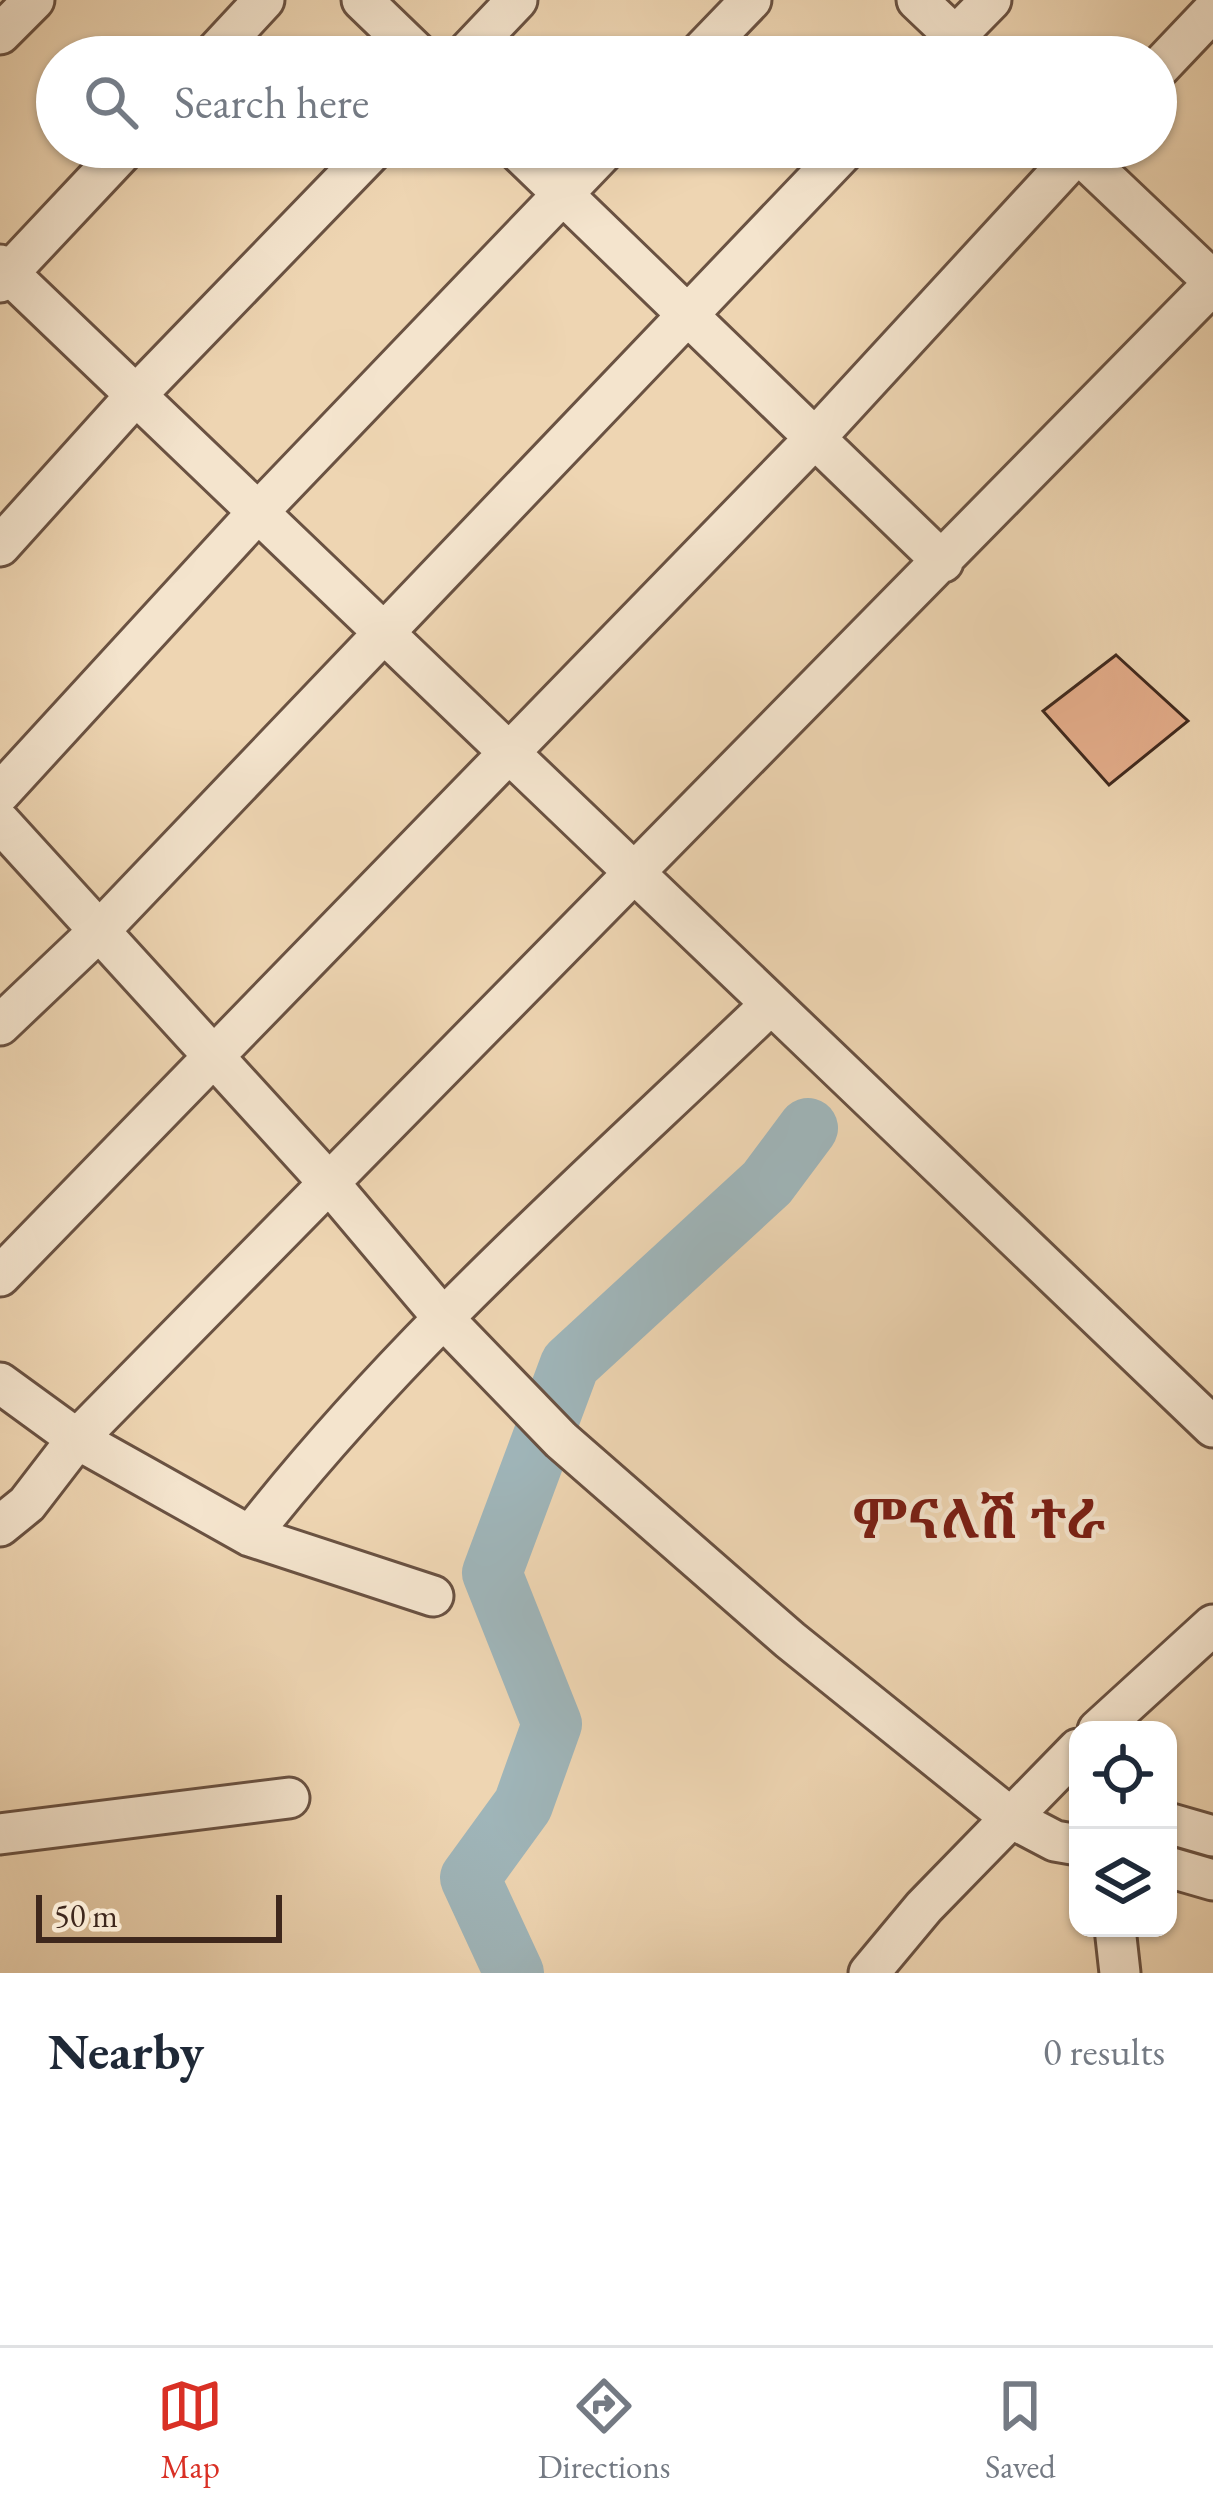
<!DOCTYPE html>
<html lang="en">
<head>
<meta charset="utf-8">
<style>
	body { margin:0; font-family:"EB Garamond","Noto Serif Ethiopic",serif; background:#f2f2f3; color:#1f2937 }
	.controls { position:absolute; right:36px; bottom:36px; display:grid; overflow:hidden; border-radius:24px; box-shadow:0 3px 9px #0004 }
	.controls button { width:108px; height:108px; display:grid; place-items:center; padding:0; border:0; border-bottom:3px solid #e0e1e3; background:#fff; color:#1f2937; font:60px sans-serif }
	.scale { position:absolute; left:36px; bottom:30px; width:246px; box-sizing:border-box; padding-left:12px; border:6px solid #3e271c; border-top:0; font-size:33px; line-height:42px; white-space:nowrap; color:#3e271c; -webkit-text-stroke:9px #f4e4cd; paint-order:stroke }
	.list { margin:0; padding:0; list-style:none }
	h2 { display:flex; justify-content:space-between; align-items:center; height:156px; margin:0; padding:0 48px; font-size:51px }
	h2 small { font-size:39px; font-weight:400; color:#747a83 }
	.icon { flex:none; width:66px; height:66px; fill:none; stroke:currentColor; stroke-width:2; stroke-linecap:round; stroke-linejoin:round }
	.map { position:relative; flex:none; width:1213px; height:1973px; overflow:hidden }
	.search { position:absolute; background:#fff; box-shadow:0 3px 9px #0004; left:36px; right:36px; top:36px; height:132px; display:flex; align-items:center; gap:30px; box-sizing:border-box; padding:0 42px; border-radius:66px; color:#747a83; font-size:45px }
	.sheet { height:372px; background:#fff }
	nav { display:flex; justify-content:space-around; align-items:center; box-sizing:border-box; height:168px; border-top:3px solid #e0e1e3; background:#fff; font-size:33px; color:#747a83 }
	nav a { display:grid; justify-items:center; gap:6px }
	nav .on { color:#d93025 }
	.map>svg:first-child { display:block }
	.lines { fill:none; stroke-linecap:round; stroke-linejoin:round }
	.river { stroke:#9fb5b9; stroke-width:60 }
	.building { fill:#e6ae8c; stroke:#3e271c; stroke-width:3 }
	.minor-casing { stroke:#6a5242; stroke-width:45 }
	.minor { stroke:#f4e4cd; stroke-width:39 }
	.labels { text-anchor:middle; stroke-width:9; stroke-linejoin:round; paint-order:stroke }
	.district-label { font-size:54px; font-weight:bold; fill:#7a1f14; stroke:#f4e4cd }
</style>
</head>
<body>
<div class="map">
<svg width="1213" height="1973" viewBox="0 0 1213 1973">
	<rect width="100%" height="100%" fill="#eed5b2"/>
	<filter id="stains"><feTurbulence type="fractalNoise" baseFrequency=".00167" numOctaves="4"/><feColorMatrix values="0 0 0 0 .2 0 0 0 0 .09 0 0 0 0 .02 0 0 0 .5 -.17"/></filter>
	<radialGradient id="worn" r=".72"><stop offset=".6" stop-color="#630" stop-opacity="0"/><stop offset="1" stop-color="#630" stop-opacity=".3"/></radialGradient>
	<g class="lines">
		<path class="river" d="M514,1973L470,1878L523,1805L552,1724L492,1573L570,1364L767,1183L808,1128"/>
	</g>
	<path class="building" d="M1116,655L1188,721L1109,785L1043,711Z"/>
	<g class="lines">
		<defs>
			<path id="minor" d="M362,0L421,57
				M917,0L977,57
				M0,34L34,0
				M211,57L264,0
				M463,57L517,0
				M696,57L751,0
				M935,57L991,0
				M1156,71L1213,11
				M514,147L943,562
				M1072,147L1213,281
				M0,265L1213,1427
				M0,282L127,147
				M0,546L136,395L376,147
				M0,793L258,512L608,147
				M0,822L330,1184L444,1319L561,1440L790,1640L1011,1818L1055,1841L1078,1845
				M0,1025L101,929L848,147
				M0,1276L815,438L1083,147
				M0,1383L77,1439L250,1536L433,1596
				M0,1526L27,1504L77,1439L1213,284
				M250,1536C402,1341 592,1176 770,1005
				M1098,1730L1213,1625
				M1168,1823L1213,1836
				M0,1834L289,1798
				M1168,1867L1213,1880
				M1115,1928L1120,1973
				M869,1973L924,1907L1078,1749"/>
		</defs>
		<use href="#minor" class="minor-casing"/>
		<use href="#minor" class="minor"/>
	</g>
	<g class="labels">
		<g class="district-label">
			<text x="979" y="1538">ምናለሽ ተራ</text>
		</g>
	</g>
	<rect width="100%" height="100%" filter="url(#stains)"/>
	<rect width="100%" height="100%" fill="url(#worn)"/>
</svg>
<div class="controls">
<button><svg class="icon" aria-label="locate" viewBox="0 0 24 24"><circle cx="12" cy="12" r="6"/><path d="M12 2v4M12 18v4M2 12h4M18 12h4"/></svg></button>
<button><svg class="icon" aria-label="layers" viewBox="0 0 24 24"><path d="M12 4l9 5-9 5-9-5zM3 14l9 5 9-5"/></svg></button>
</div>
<div class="scale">50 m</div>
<div class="search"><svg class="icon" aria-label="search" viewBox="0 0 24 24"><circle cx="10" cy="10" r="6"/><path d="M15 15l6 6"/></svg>Search here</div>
</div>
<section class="sheet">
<h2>Nearby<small>0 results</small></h2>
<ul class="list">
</ul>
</section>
<nav>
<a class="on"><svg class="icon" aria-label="map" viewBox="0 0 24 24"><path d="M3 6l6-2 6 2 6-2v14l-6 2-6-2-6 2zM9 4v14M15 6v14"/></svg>Map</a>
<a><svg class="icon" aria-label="directions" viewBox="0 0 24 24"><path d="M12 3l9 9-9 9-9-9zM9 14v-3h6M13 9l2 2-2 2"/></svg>Directions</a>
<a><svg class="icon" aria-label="saved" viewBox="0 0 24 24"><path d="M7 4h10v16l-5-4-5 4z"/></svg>Saved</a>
</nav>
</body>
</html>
